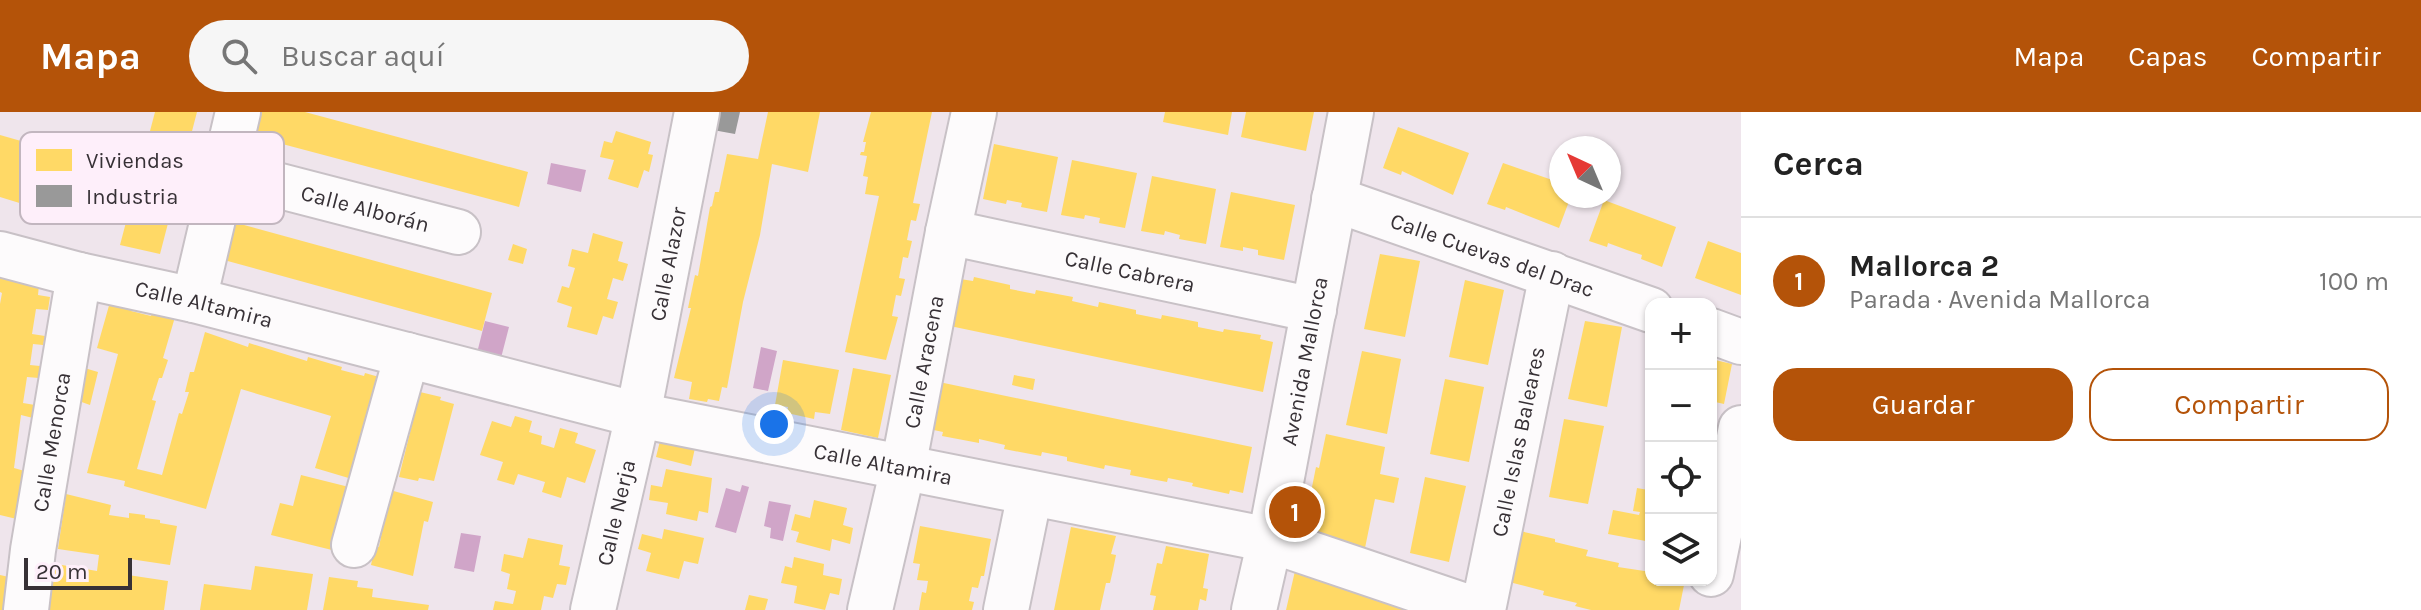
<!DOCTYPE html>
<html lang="es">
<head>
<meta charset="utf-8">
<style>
	body { margin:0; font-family:Karla,sans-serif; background:#f6f6f6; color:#222 }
	.controls { position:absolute; right:24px; bottom:24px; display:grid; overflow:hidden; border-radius:16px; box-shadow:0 2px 6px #0004 }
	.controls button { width:72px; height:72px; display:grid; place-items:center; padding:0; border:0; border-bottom:2px solid #e0e0e0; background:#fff; color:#222; font:40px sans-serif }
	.compass { position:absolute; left:1549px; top:24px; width:72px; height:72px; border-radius:50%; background:#fff; box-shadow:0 2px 6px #0004; rotate:316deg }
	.scale { position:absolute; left:24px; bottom:20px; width:108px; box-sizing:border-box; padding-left:8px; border:4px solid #373136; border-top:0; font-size:22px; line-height:28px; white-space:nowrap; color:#373136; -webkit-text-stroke:6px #feeffa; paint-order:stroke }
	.you { position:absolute; left:774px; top:312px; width:28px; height:28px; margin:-20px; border:6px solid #fff; border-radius:50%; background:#1a73e8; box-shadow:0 0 0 12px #1a73e833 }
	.badge { display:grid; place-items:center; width:52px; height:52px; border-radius:50%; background:#b45309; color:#fff; font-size:26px; font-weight:700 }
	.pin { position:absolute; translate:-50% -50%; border:4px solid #fff; box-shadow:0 2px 8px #0006 }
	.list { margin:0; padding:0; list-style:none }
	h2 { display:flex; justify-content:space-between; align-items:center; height:104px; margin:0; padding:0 32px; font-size:34px }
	h2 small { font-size:26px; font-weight:400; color:#767676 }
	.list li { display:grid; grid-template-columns:52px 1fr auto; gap:24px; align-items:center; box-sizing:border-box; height:128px; padding:0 32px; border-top:2px solid #e0e0e0 }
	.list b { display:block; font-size:30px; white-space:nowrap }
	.list p { margin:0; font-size:26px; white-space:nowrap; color:#767676 }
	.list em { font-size:26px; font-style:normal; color:#767676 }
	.actions { display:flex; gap:16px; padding:24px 32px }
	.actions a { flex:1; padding:18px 0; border:2px solid #b45309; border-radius:24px; text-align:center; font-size:28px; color:#b45309 }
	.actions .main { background:#b45309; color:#fff }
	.icon { flex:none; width:44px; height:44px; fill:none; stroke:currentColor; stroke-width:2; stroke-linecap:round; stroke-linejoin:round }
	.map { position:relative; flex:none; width:1741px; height:498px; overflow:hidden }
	header { display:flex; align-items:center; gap:48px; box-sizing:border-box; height:112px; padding:0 40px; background:#b45309; color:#fff }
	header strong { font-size:38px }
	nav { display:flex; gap:44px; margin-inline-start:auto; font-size:28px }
	.search { width:560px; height:72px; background:#f6f6f6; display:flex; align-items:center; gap:20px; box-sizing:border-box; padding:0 28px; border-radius:44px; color:#767676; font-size:30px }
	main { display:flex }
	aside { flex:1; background:#fff }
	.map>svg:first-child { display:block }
	.water { fill:#d0a5c8 }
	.homes { fill:#ffd966 }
	.industry { fill:#999 }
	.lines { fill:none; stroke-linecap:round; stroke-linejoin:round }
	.minor-casing { stroke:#c8c1c6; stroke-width:48 }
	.minor { stroke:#fdfbfc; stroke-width:44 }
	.labels { text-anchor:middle; stroke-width:8; stroke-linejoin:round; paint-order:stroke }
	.street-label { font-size:22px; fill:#373136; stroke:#feeffa }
	.key { fill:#feeffa; stroke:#c2b6bf; stroke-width:2 }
	.key-label { font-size:22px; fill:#373136 }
</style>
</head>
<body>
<header>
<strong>Mapa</strong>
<div class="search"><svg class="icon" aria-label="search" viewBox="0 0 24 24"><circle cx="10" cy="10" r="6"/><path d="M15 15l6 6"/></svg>Buscar aquí</div>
<nav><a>Mapa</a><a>Capas</a><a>Compartir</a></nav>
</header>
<main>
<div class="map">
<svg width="1741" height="498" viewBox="0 0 1741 498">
	<rect width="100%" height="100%" fill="#efe5ec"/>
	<path class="water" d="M551,51L586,58L581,80L547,72Z
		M485,209L509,215L501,246L477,241Z
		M761,235L777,239L768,279L753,276Z
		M742,373L749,375L736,421L715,415L726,376L740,380Z
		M769,389L791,393L783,429L770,426L771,416L764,414Z
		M461,421L481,424L474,460L454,456Z"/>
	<path class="homes" d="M155,0H197L160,142L120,133Z
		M262,0H305L528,60L519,95L256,25Z
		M768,0H820L808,60L772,52L760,123L743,190L727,276L722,275L719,289L708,287L707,290L689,287L692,270L674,266L691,196H688L695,163L698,164L710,95L712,94L715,80H719L727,42L758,47Z
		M871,0H932L913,91L920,92L916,109L911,108L907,128L912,129L908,146L903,145L899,166L905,167L901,184L896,183L892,204L898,205L886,248L845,240L879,84L865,82L868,65L863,64L867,44L860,43L861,40H864L866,30H863Z
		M1165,0H1232L1228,23L1163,10Z
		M1246,0H1314L1306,39L1241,25Z
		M1398,15L1469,41L1453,83L1402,59L1401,63L1383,56Z
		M616,19L651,30L648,42L653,43L649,60L644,58L638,76L608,67L614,48L600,45L604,29L612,31Z
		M0,23L28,31L25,40L41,45L26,93L0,85Z
		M994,32L1058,45L1047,100L1021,95L1022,91L1007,88L1006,92L983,87Z
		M1072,48L1137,61L1125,116L1099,111L1100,106L1085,103L1084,107L1061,103Z
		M1503,51L1561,71V84H1571L1559,116L1506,95L1505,98L1487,92Z
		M1152,64L1216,77L1206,132L1179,127L1180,123L1165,119L1164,123L1141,119Z
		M1231,80L1295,93L1284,148L1258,143V138L1243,135V139L1220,135Z
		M1604,88L1676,115L1662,155L1641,147L1642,143L1627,138L1608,131L1607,135L1589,129Z
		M233,110L492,181L482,219L224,148Z
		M593,121L623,130L618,149L628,152L623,169L613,166L607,187L618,190L613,207L603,204L597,223L567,215L572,195L557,190L562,174L569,176L575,156L568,154L572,137L588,141Z
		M1708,129L1741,141V183L1695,166Z
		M513,132L527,137L523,152L508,148Z
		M1380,142L1420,149L1405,225L1364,217Z
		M0,164L39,173L38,183L50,185L48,198L36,197L32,222L45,224L43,233L33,232L30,253L40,254L39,266L27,265L23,291L35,293L33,306L21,303L14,356L28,360L25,409L0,403V192L2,181L0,180Z
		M974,165L1010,173V177L1035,182L1036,178L1073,185L1072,189L1098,195L1099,190L1136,198V202L1161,207L1162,203L1198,210V215L1223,220L1224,217L1261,223L1260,227L1273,230L1263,280L950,214L960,167L973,169Z
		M1465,168L1504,178L1488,253L1449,245Z
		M110,190L132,194L131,199L151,204L153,199L175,205L163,246L168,248L162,266H159L152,288L156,289L137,357L162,363L179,301L182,302L189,280H185L190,260H194L205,220L248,235L249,231L307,249L308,245L342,255L341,258L364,264L365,261L386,267L362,370L315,356L331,304L241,277L206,397L124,374L125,369L87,361L118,242L97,236Z
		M1585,209L1622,215L1607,295L1568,287Z
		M1362,239L1401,247L1387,322L1346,313Z
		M1711,247L1732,252L1724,292L1711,289Z
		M783,248L839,258L830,302L815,300L814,307L787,301L788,295L775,293Z
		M81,255L98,260L90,293L76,288Z
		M853,256L891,263L878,326L841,318Z
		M1014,263L1035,267L1033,278L1012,273Z
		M1445,267L1484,275L1469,350L1430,342Z
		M939,270L1252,335L1243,381L1230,378L1229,382L1192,374L1193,371L1168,366L1167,370L1130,363L1131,358L1105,353L1104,357L1067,349V345L1042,340L1041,344L1004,337L1005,333L979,327V331L942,324L943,320L929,317Z
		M420,280L441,285L440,288L454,292L434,369L419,366L418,369L399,365Z
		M515,304L532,309L529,320L542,324L541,332L554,336L560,316L578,321L575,331L596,338L585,371L567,365L561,386L542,380L545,370L518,362L514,373L497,368L503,350L480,343L492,309L511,315Z
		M1564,307L1604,314L1588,392L1549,385Z
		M1326,322L1385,335L1380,362L1399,366L1394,391L1375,387L1365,436L1304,415L1316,355L1319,356Z
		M660,329L695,336L691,354L656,345Z
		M666,357L712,366L708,401L699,399L697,409L666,402L668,391L649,388L651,373L662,375Z
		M301,363L349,375L332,438L271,423L280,391L293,394Z
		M1425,365L1466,374L1449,450L1410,441Z
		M1650,370L1651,430L1608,422L1613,398L1639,403L1640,400L1633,399L1637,376L1648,378Z
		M390,378L433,390L428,410L424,409L413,464L371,453L375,434L379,435Z
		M66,382L111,393L109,403L129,406V401L145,403V406L160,408V411L177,414L170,453L130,447L128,463L168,469L164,498H49L56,452L97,459L99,443L58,437Z
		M814,388L847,396L843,413L853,416L850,432L832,427L830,439L796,430L799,420L791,418L795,402L810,406Z
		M920,414L991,427L984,464H981L978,476L972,475L969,489L974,490L972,498H919L922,480L926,481L928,469L917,468L920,452L913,451Z
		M1071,415L1116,424L1111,442L1116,443L1113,458L1110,471H1106L1100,498H1054Z
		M664,417L704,426L698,452L684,449L679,467L646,459L651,441L638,437L642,422L662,427Z
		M1520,419L1555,427V430L1588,438L1586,444L1619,451L1618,455L1651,460V468L1684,473L1679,498H1591L1575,494L1577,491L1543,483L1544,479L1509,470Z
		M528,426L563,433L559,453L570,455L566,473L557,472L553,486L544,484L541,498H493L495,489L513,492L516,479L507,477L510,462L501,459L504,442L523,446Z
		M1166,434L1209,442L1203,476L1208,477L1206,489L1200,487L1198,498H1153L1156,484L1150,483L1157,451L1162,452Z
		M794,445L824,452L823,463L842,467L839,483L830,481L825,498L794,491L797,474L781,471L785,454L792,456Z
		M255,454L313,462L307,498H200L204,472L251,478Z
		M1295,459L1411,498H1286Z
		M0,463L9,465L5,498H0Z
		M329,465L358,469L357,475L373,477L372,485L429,493L428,498H323Z
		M749,483L768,487L765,498H745Z"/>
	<path class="industry" d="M717,0H740L735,22L713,18Z"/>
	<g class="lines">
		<defs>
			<g id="minor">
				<path id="s1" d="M226,60L458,120"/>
				<path id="s2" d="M1334,87L1651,198"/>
				<path id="s3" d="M948,120L1314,198"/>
				<path id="s4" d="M0,142L79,163L194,188L638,303L1270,428L1477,498"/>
				<path d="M194,188L238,0"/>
				<path d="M1711,219L1741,230"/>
				<path d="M354,433L407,243"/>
				<path d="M1711,462L1741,316"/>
				<path id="s5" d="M26,498L33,438L79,163"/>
				<path id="s6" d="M593,498L638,303L697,0"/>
				<path id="s7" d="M870,498L903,356L948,120L974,0"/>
				<path d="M1006,498L1030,381"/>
				<path id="s8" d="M1254,498L1270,428L1351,0"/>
				<path id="s9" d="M1483,498L1552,162"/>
			</g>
		</defs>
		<use href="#minor" class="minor-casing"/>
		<use href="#minor" class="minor"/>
	</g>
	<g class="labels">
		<g class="street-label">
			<text dy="8" stroke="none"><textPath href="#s1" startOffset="144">Calle Alborán</textPath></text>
			<text dy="8" stroke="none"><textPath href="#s2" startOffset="168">Calle Cuevas del Drac</textPath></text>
			<text dy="8" stroke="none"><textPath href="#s6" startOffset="354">Calle Alazor</textPath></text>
			<text dy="8" stroke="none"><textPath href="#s3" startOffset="186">Calle Cabrera</textPath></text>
			<text dy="8" stroke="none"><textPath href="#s4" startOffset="210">Calle Altamira</textPath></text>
			<text dy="8" stroke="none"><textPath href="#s7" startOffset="254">Calle Aracena</textPath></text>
			<text dy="8" stroke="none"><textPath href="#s8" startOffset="254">Avenida Mallorca</textPath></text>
			<text dy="8" stroke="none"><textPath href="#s5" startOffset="170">Calle Menorca</textPath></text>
			<text dy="8" stroke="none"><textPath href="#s9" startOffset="172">Calle Islas Baleares</textPath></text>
			<text dy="8" stroke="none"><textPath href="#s4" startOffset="908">Calle Altamira</textPath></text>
			<text dy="8" stroke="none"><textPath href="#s6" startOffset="100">Calle Nerja</textPath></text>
		</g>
	</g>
	<rect x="20" y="20" width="264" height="92" rx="12" class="key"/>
	<rect x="36" y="37" width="36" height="22" fill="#ffd966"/>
	<rect x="36" y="73" width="36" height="22" fill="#999"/>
	<g class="key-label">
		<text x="86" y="56">Viviendas</text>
		<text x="86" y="92">Industria</text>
	</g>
</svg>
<div class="controls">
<button>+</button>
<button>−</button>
<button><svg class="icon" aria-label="locate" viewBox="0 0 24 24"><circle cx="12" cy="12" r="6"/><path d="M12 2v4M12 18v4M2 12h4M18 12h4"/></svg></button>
<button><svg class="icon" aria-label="layers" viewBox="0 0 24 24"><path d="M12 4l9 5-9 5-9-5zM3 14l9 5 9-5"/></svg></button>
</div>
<svg class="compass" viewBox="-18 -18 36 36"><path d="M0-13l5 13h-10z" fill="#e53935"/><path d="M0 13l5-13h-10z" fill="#767676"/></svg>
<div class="scale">20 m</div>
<div class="you"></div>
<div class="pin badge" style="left:1295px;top:400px">1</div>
</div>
<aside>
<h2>Cerca<small></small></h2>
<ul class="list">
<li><span class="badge">1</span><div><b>Mallorca 2</b><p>Parada · Avenida Mallorca</p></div><em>100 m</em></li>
</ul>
<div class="actions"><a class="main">Guardar</a><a>Compartir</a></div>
</aside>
</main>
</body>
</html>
